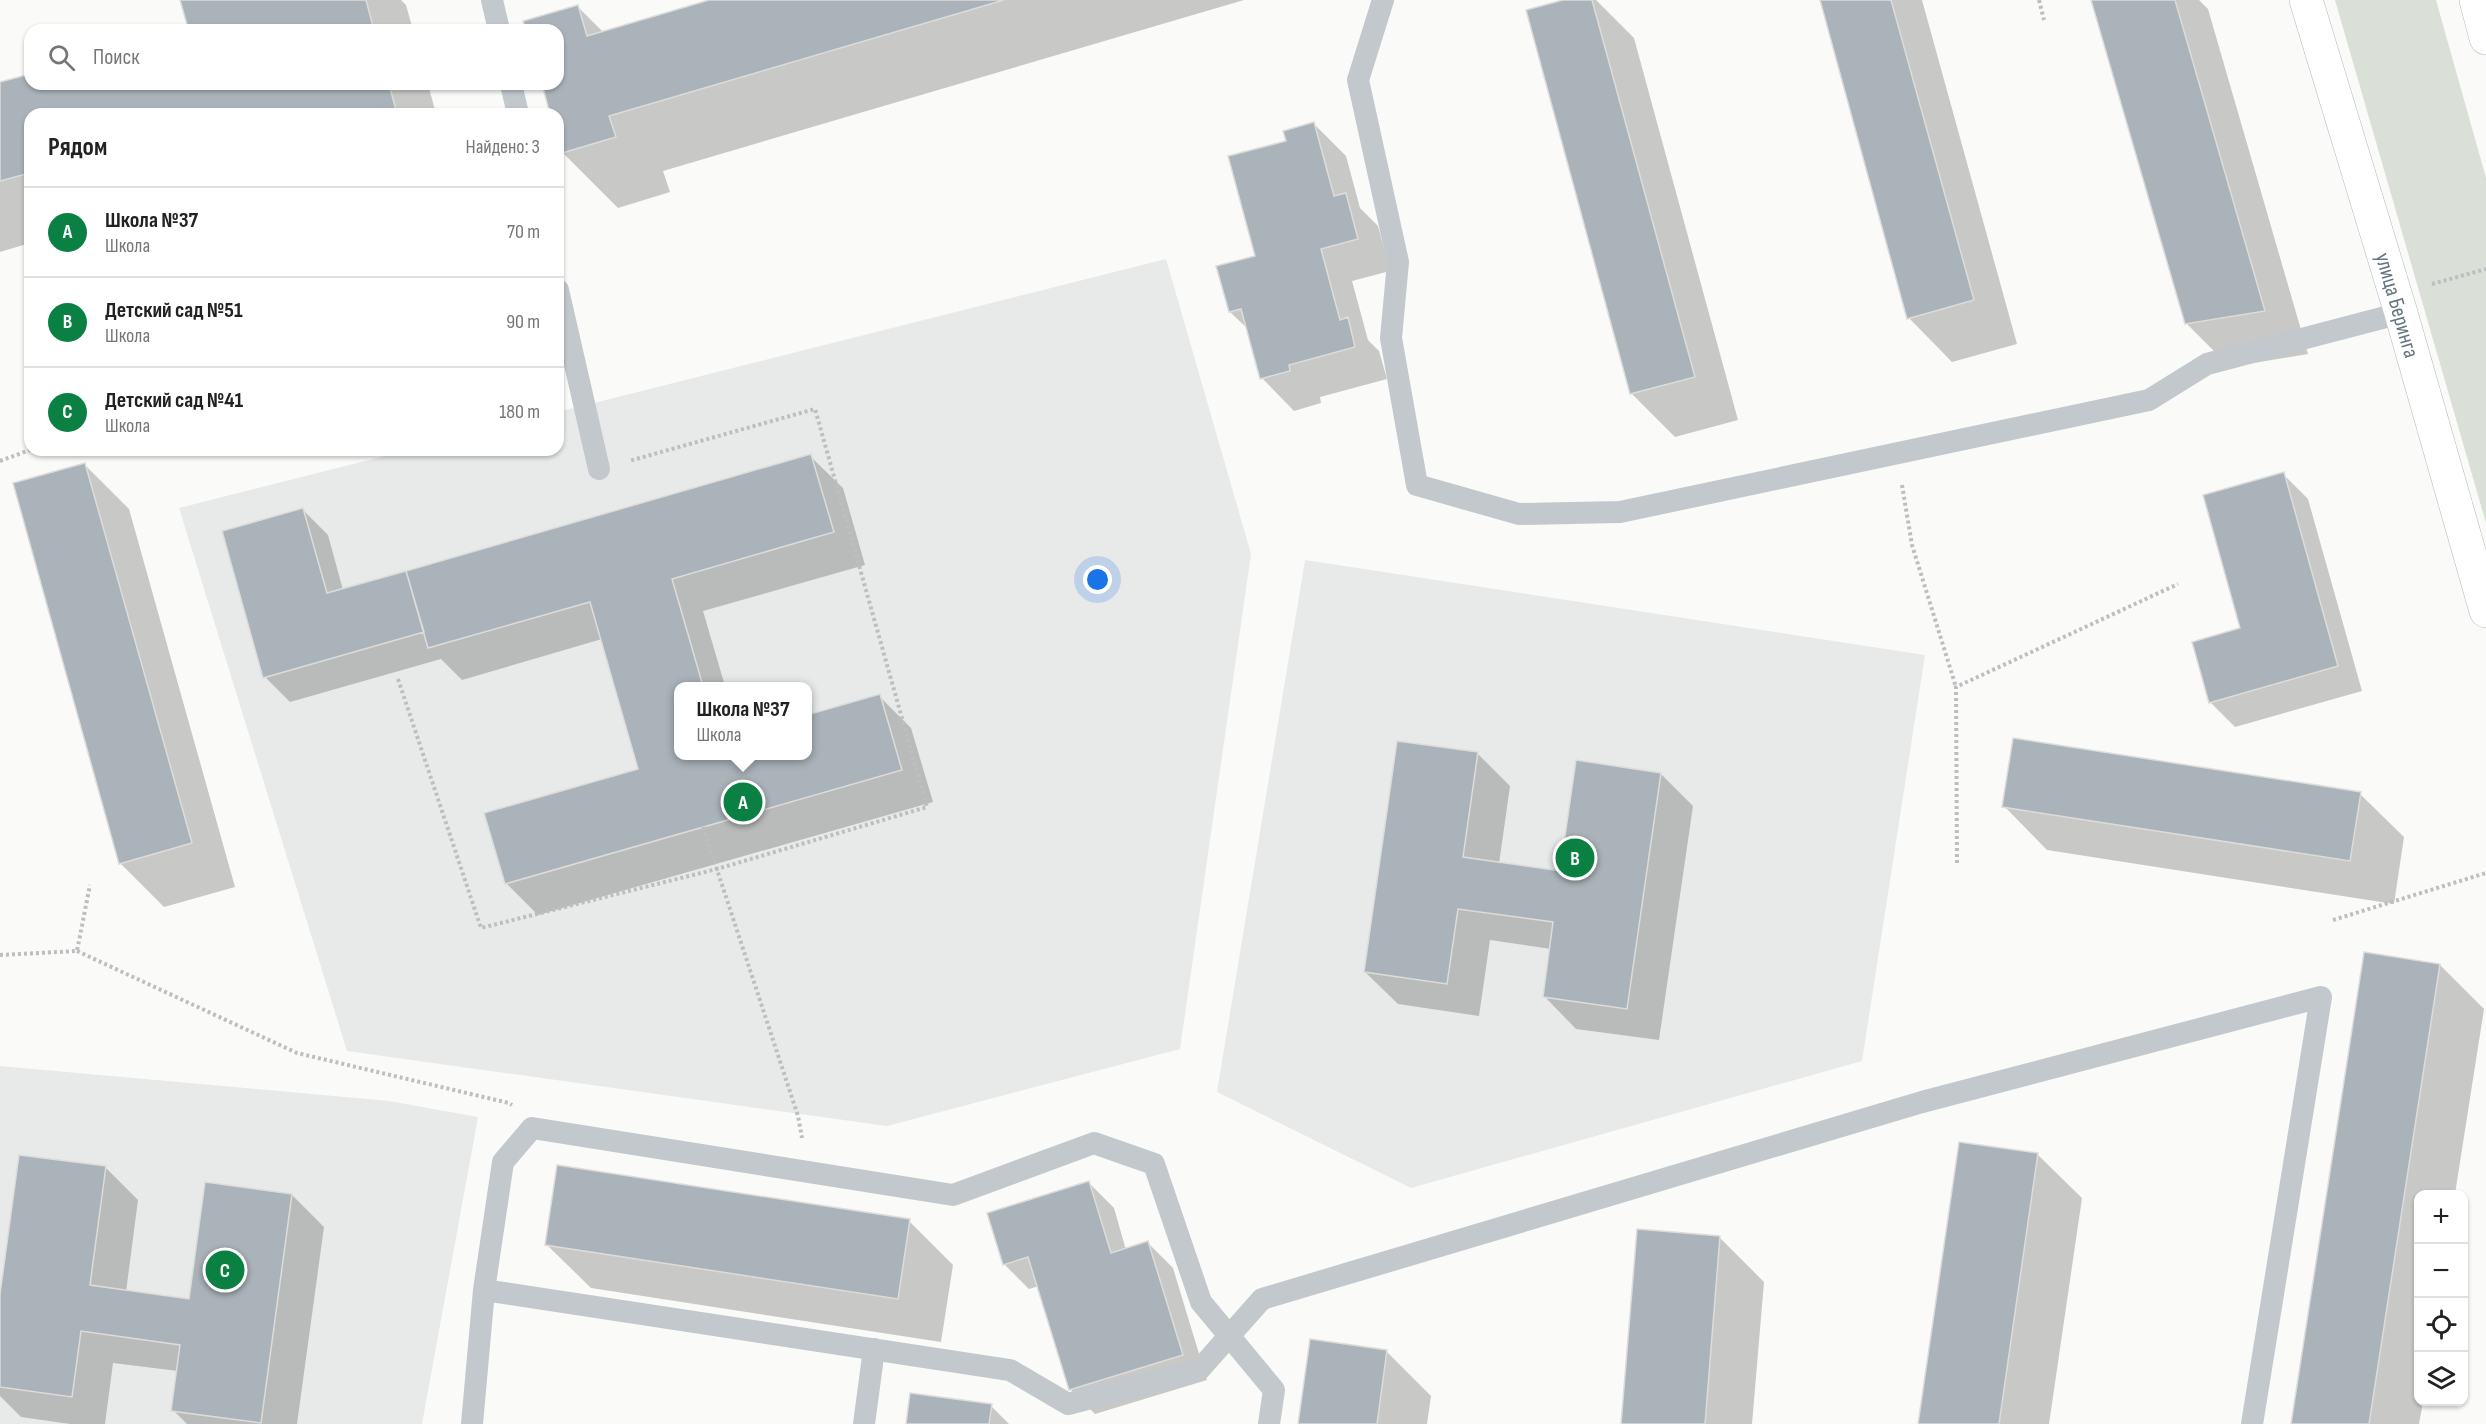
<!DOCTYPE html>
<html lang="ru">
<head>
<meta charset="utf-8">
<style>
	body { margin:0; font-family:"Sofia Sans Condensed",sans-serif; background:#f6f6f6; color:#222 }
	.controls { position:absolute; right:18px; bottom:18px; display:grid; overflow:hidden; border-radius:12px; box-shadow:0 2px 4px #0004 }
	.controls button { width:54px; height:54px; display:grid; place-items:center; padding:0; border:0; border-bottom:2px solid #e0e0e0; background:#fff; color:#222; font:30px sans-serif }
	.you { position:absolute; left:1098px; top:580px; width:21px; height:21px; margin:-15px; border:4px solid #fff; border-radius:50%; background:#1a73e8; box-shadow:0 0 0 9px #1a73e833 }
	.badge { display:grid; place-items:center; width:39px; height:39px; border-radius:50%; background:#0b8043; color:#fff; font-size:20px; font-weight:700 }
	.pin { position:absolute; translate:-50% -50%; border:3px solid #fff; box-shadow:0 2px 6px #0006 }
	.popup { position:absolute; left:674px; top:682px; width:138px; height:78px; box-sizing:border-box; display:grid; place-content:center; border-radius:12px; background:#fff; filter:drop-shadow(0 2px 4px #0005); font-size:20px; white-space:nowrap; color:#767676 }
	.popup b { font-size:22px; color:#222 }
	.popup::after { content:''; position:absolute; left:50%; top:100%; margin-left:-12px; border:12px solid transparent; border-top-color:#fff }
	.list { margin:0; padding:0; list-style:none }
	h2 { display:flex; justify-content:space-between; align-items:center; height:78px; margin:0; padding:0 24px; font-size:26px }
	h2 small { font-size:20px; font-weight:400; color:#767676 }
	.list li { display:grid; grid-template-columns:39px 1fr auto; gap:18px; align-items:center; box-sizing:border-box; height:90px; padding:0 24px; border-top:2px solid #e0e0e0 }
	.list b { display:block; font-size:22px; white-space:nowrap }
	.list p { margin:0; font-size:20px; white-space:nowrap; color:#767676 }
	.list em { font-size:20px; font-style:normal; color:#767676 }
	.icon { flex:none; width:33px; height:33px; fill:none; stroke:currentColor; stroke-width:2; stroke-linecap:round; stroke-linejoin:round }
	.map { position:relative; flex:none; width:2486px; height:1424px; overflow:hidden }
	.search { position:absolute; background:#fff; box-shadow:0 2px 4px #0004; left:24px; top:24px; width:540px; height:66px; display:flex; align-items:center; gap:15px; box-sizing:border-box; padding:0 21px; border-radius:18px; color:#767676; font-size:22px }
	.panel { position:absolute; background:#fff; box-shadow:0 2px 4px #0004; left:24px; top:108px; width:540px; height:348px; border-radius:18px }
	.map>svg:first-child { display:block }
	.built { fill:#e8e9e9; fill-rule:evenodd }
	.green { fill:#dadfd7 }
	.shadow { fill:#0003 }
	.building { fill:#aab3b9; stroke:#dcdcda; stroke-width:1.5 }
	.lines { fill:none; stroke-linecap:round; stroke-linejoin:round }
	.secondary-casing { stroke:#b3babf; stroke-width:34 }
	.path { stroke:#bbbfc2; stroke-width:4; stroke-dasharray:3 3; stroke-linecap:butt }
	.lane { stroke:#c3c8cc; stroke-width:22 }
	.secondary { stroke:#fff; stroke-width:33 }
	.labels { text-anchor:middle; stroke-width:6; stroke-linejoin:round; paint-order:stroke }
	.street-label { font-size:22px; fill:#657683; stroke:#fff }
</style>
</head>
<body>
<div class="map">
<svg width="2486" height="1424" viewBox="0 0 2486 1424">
	<rect width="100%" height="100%" fill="#fafaf8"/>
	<path class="built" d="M1166,259L1251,554L1180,1049L887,1126L347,1051L179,508L409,450H558V412ZM678,686H807V756H678Z
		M1305,560L1925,655L1862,1061L1411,1188L1217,1092Z
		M0,1066L389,1101L478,1117L422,1424H0Z"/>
	<path class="green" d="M2335,0H2436L2486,178V523Z"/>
	<path class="shadow" d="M182,0H401L406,5L413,30H188L190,29Z
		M715,0H1244L663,171L670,192L618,208L563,153L558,134V114H552L543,84H558V30H527L577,6L604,33Z
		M1569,0H1596L1634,38L1738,420L1675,437L1631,393Z
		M1821,0H1922L2017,344L1952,362L1909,318Z
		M2092,0H2199L2208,9L2308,354L2230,367L2186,323Z
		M30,75V84H428L436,114H30V243L0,252V84Z
		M1314,124L1346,156L1360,208L1378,226L1390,271L1352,281L1368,340L1379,351L1387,379L1320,397L1321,403L1294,411L1262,378L1249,330L1230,312L1257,257L1287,142Z
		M810,456L843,488L865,565L703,611L725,686H678V756H807L879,696L911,728L933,802L538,915L506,883L640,770L602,639L462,680L441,659L290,702L265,677L303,510L328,535L343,590Z
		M85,465L129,509L235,887L164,907L120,863Z
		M2283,474L2308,499L2362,691L2235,727L2210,702L2242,629Z
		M1478,754L1510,786L1499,864L1561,873L1661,774L1693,806L1659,1040L1576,1029L1544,996L1551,949L1490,940L1479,1016L1398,1004L1365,972Z
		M2360,794L2404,837L2394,904L2047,850L2004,806Z
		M2440,965L2484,1009L2455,1194H2418V1402H2423L2419,1424H2292Z
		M2038,1155L2082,1198L2049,1424H1920Z
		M20,1157L106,1168L138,1200L126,1292L191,1300L292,1195L324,1227L297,1424H187L173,1410L178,1371L113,1363L105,1424H70L21,1417L0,1396V1306Z
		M1089,1183L1114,1208L1126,1250L1148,1243L1173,1268L1207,1380L1095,1414L1070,1389L1039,1286L1029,1289L1004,1264Z
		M909,1221L953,1265L941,1342L591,1288L547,1245Z
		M1720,1238L1764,1282L1752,1424H1622Z
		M1387,1352L1431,1396L1427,1424H1300Z
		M991,1406L1009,1424H907Z"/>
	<path class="building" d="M180,0H366L374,30H183L188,28Z
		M709,0H1004L609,116L616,137L562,153L558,139V114H550L542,84H558V30H526L523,21L578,5L587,36Z
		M1563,0H1592L1695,377L1630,394L1526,10Z
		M1820,0H1891L1974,300L1907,319Z
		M2091,0H2175L2265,311L2185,324Z
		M30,74V84H389L397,114H30V173L0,181V82Z
		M1314,122L1334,196L1346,193L1358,239L1321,249L1340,320L1348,317L1355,347L1289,365L1290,371L1260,379L1241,309L1229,312L1216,266L1255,256L1228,156L1286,141L1283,131Z
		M811,454L834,532L672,579L703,686H678V756H807V715L880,694L902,770L505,884L484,813L638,769L590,602L428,648L406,571Z
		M85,463L192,843L119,864L13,483Z
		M2284,472L2338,666L2209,703L2192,642L2240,628L2203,495Z
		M303,508L327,593L406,571L424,632L263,678L222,531Z
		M2013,738L2361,792L2350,861L2002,807Z
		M1397,741L1478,752L1463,857L1560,871L1576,760L1661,773L1627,1009L1543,997L1553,922L1458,909L1447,984L1364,972Z
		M2364,952L2440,964L2369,1424H2291Z
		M1959,1142L2038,1153L1999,1424H1918Z
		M19,1155L106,1166L90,1285L189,1299L205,1182L292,1194L261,1423L171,1411L180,1345L81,1331L72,1397L0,1387V1294Z
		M557,1165L910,1219L898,1299L545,1245Z
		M1089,1181L1111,1253L1148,1241L1183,1355L1069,1390L1028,1257L1003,1265L987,1213Z
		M1637,1229L1720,1236L1705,1424H1621Z
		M1310,1339L1387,1350L1377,1424H1298Z
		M910,1393L992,1404L989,1424H906Z"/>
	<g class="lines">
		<defs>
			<path id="secondary" d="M2306,0L2401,313L2486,611
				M2476,0L2486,38"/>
		</defs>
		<use href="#secondary" class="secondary-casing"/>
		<path class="path" d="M2039,0L2044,20
			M2432,284L2486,269
			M0,461L30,450
			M1902,485L1912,545L1956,687
			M398,679L481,928L717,869L927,807L815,409L629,461
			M703,827L798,1116L802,1138
			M1957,863L1956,687L2178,584
			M2333,920L2486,873
			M77,951L297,1053L509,1103L512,1105
			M0,955L77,951L90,885"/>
		<path class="lane" d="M492,0L499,30
			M1383,0L1358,80L1398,262L1391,338L1417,485L1519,514L1620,512L2149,400L2207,364L2401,313
			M511,84L518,114
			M558,290L599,469
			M472,1424L484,1290
			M864,1424L874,1349
			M1269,1424L1274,1390L1201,1302L1154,1164L1094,1143L953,1195L532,1128L503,1162L484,1290L1010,1370L1068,1404L1199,1370L1262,1299L1922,1102L2321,997L2252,1424"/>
		<use href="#secondary" class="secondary"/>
	</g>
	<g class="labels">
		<g class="street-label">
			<text transform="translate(2398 305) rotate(74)" y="8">улица Беринга</text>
		</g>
	</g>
</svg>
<div class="controls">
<button>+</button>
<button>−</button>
<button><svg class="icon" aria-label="locate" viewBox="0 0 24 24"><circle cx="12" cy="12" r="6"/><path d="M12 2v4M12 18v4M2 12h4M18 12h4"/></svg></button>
<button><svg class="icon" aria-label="layers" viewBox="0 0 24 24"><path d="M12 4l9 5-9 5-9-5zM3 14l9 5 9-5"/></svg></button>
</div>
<div class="you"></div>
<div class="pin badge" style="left:743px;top:802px">A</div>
<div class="popup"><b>Школа №37</b>Школа</div>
<div class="pin badge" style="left:1575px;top:858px">B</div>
<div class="pin badge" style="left:225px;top:1270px">C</div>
<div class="search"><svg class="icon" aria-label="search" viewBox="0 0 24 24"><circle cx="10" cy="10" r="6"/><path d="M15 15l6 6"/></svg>Поиск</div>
<section class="panel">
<h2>Рядом<small>Найдено: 3</small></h2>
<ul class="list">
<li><span class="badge">A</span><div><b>Школа №37</b><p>Школа</p></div><em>70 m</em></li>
<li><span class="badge">B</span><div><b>Детский сад №51</b><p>Школа</p></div><em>90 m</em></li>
<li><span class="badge">C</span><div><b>Детский сад №41</b><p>Школа</p></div><em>180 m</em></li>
</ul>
</section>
</div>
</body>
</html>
